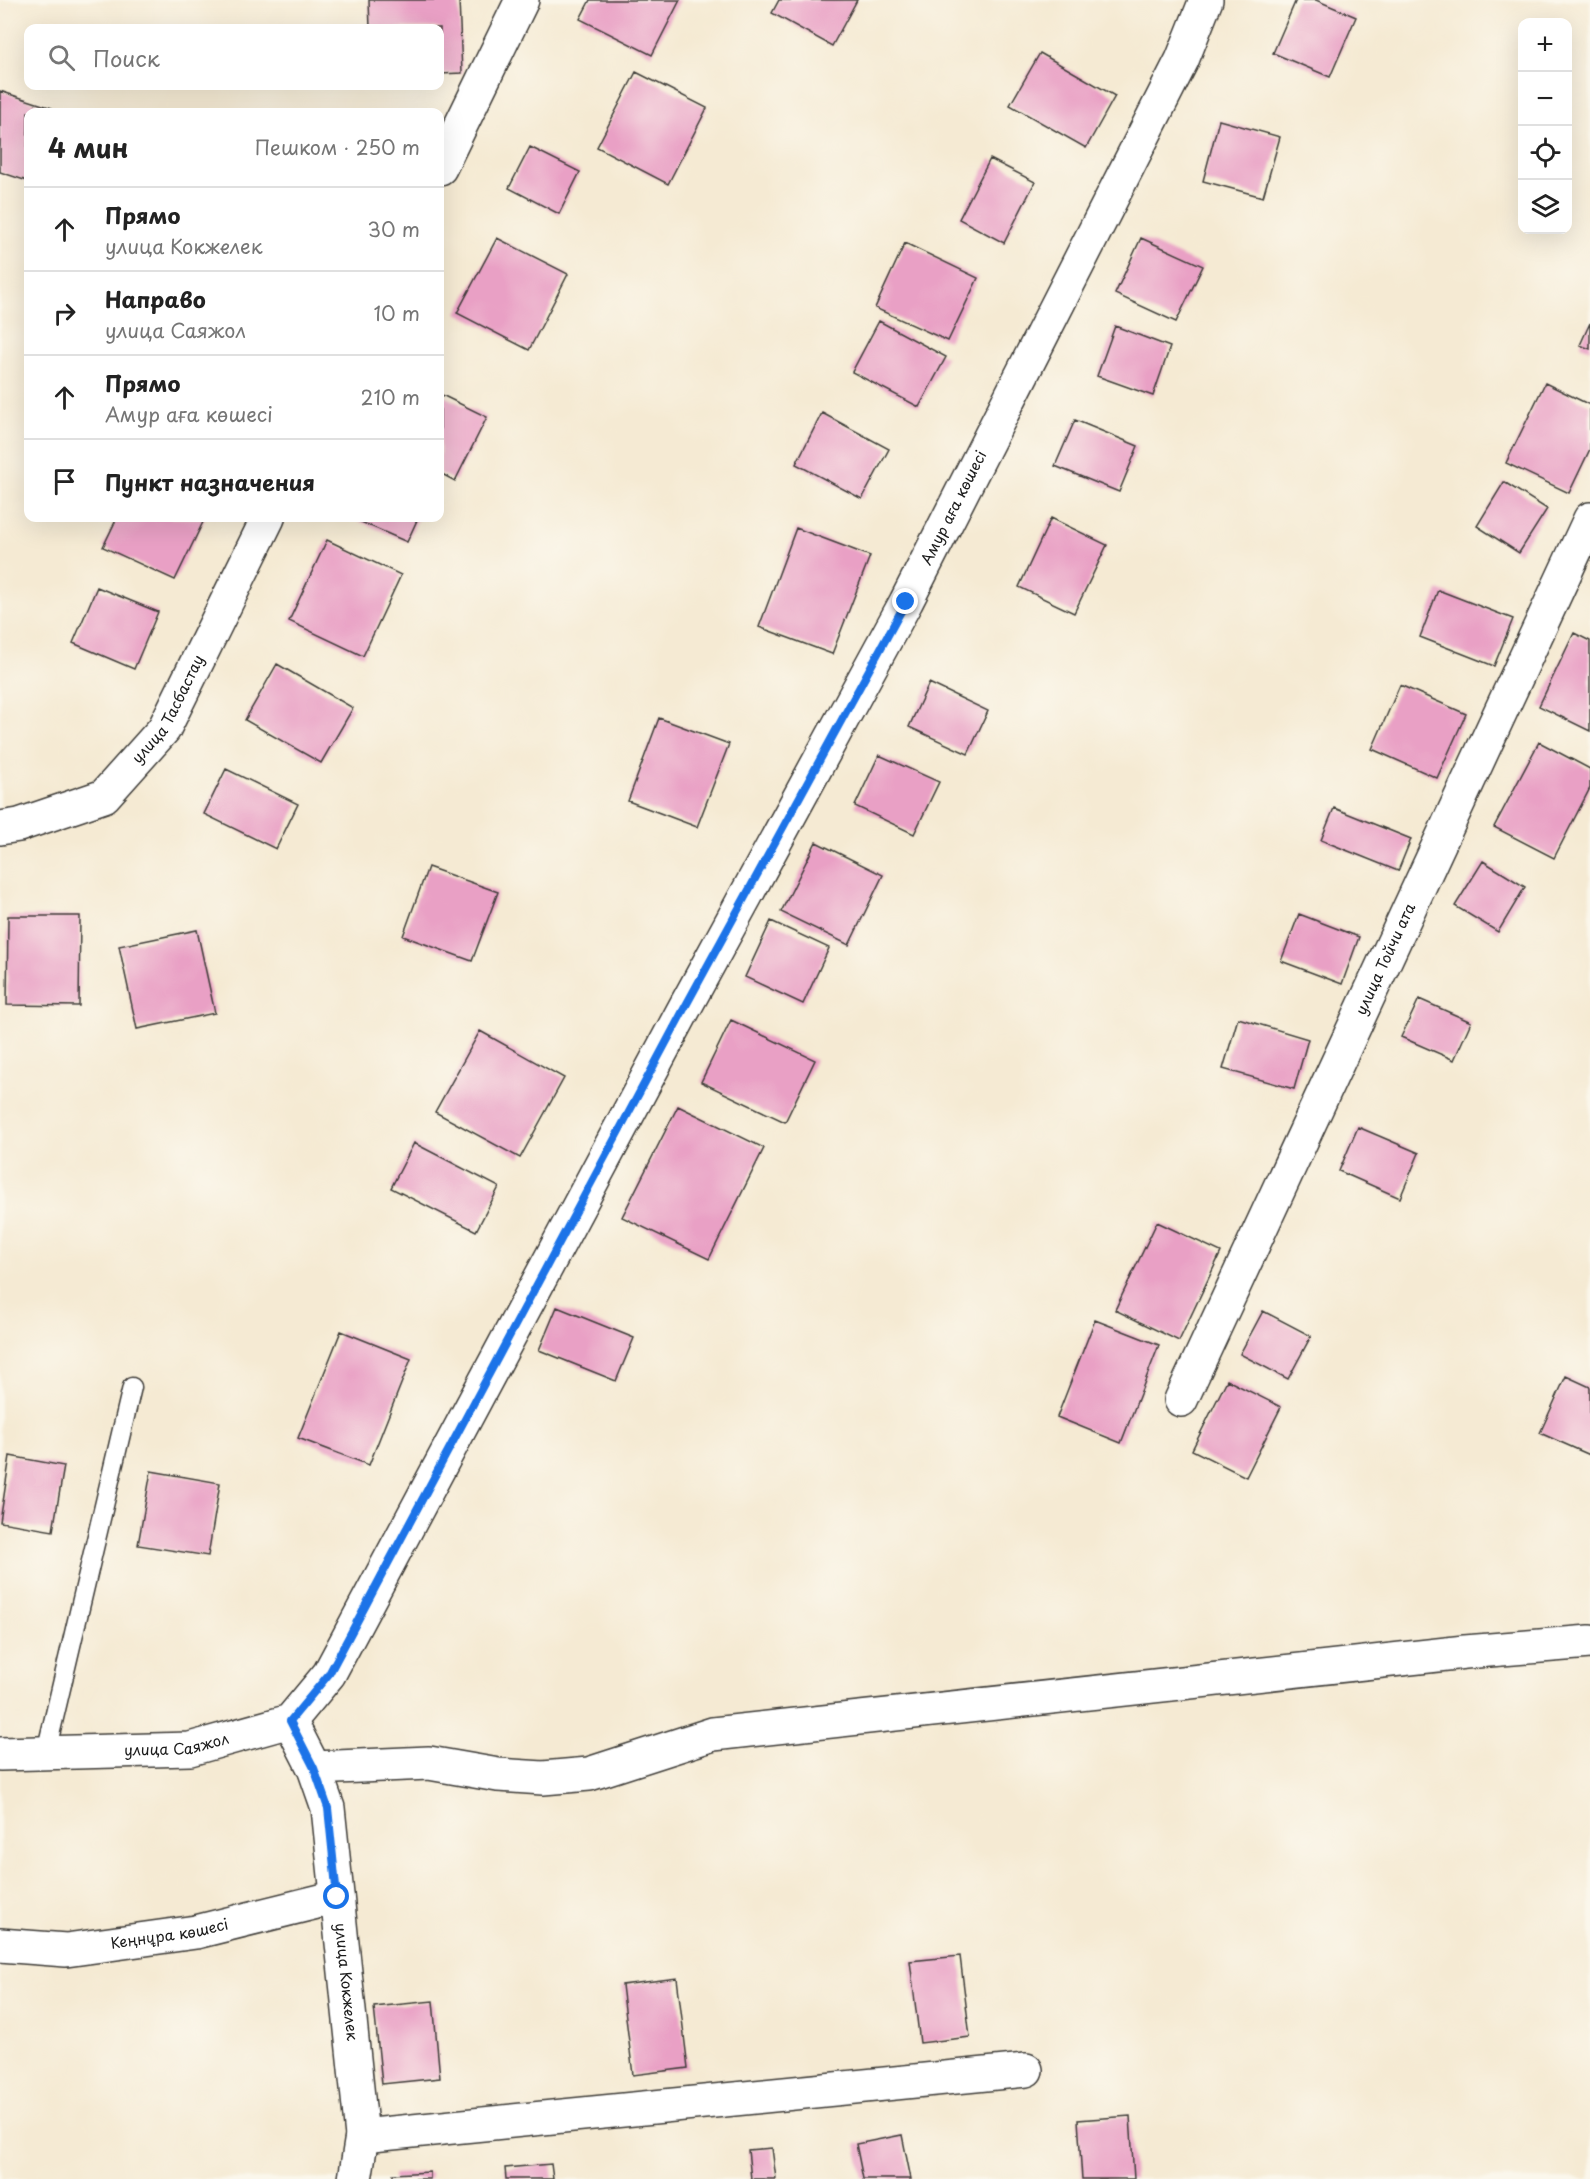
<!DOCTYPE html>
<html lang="ru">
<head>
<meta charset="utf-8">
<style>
	body { margin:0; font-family:"Playpen Sans",sans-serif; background:#f2f2f2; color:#222 }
	.controls { position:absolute; right:18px; top:18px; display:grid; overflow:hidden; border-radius:12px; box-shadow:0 6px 24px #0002 }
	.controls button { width:54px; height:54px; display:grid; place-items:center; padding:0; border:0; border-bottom:2px solid #e0e0e0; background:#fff; color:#222; font:30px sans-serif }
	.stop { position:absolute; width:18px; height:18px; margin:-14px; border:4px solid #1a73e8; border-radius:50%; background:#fff }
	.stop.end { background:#1a73e8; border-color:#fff; box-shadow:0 2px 6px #0008 }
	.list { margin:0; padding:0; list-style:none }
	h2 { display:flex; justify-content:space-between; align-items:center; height:78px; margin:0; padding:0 24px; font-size:26px }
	h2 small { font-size:20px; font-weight:400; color:#767676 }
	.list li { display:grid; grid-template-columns:39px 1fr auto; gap:18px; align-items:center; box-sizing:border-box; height:84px; padding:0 24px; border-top:2px solid #e0e0e0 }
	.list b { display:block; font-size:22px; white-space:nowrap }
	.list p { margin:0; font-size:20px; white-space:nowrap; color:#767676 }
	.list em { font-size:20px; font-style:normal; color:#767676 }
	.icon { flex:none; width:33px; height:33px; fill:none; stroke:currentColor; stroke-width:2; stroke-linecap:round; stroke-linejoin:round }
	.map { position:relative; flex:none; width:1590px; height:2179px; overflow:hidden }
	.search { position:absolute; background:#fff; box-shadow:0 6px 24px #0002; left:24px; top:24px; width:420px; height:66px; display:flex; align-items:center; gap:15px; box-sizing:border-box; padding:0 21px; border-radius:12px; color:#767676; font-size:22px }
	.panel { position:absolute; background:#fff; box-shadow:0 6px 24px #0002; left:24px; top:108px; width:420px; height:414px; border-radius:12px }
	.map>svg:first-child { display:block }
	.building { fill:#e9a0c5 }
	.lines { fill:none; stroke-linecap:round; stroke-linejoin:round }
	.lane-casing { stroke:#3d3b37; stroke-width:21 }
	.street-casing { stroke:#3d3b37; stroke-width:36 }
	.lane { stroke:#fff; stroke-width:18 }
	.street { stroke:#fff; stroke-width:33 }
	.route { stroke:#1a73e8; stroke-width:8 }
	.labels { text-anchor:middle; stroke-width:4.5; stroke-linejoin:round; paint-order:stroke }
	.street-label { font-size:15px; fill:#1c1c1c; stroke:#fbf7ec }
</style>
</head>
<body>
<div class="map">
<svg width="1590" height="2179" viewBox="0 0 1590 2179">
	<rect width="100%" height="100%" fill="#fbf7ec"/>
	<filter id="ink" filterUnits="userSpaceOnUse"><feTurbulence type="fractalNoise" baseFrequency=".0167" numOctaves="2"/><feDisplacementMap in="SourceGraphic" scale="12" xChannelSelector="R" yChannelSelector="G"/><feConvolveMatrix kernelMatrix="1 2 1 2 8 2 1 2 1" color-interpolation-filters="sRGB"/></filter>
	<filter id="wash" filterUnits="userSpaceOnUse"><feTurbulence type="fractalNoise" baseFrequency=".008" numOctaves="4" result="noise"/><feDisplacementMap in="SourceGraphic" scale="24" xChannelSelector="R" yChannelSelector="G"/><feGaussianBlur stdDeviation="1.35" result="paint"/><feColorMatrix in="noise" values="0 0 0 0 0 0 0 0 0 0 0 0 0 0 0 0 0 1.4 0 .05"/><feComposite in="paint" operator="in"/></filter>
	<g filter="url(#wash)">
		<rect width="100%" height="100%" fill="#f5ead3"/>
		<g id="blocks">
			<path class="building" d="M369,0H459L462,73L440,74V28H370Z
				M590,0H680L652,55L580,19Z
				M779,0H857L832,46L772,13Z
				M1296,0H1316L1356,17L1330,77L1273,53Z
				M1040,53L1115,96L1086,148L1010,105Z
				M636,72L707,108L668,184L597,147Z
				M0,91L52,108L51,112H28L27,181L0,172Z
				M1219,120L1280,137L1263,197L1203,181Z
				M530,147L580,172L559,214L509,188Z
				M990,159L1035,182L1004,243L959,219Z
				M497,238L568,274L529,350L457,313Z
				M1141,238L1203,266L1176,322L1115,294Z
				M905,243L978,278L948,341L875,308Z
				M879,321L946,357L919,407L852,372Z
				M1590,323V349L1580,345Z
				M1115,326L1170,347L1153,396L1097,376Z
				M1545,383L1590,405V449L1569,493L1506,463Z
				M440,394L487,417L455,481L440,473Z
				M822,413L889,449L862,499L796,464Z
				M1075,420L1138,446L1119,492L1055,466Z
				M1504,482L1547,509L1519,553L1477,526Z
				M117,518H205L175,580L103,547Z
				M352,518H418L407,542Z
				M1051,518L1107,545L1074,613L1019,587Z
				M796,528L870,556L832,654L759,627Z
				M327,540L401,575L363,656L289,621Z
				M97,587L158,612L134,669L73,643Z
				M1438,590L1513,619L1494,666L1420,637Z
				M1574,633L1590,641V731L1539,706Z
				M277,664L353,708L321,763L245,720Z
				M929,683L988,711L968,754L909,727Z
				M1400,685L1466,714L1437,778L1372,749Z
				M659,718L729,744L697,827L628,801Z
				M1539,742L1590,769V788L1554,858L1494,827Z
				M879,755L939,782L914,834L855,806Z
				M226,769L298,804L276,849L204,814Z
				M1334,808L1411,839L1398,871L1321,840Z
				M816,842L883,875L849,945L781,912Z
				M1483,861L1525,887L1498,932L1455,906Z
				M428,867L498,892L472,961L403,936Z
				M1299,914L1359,937L1342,984L1281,961Z
				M8,916H80L79,1006L7,1005Z
				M771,921L829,948L803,1004L745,977Z
				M197,930L215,1013L137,1029L119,946Z
				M1419,999L1471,1022L1454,1060L1401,1037Z
				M1238,1018L1308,1039L1294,1089L1223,1069Z
				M731,1020L815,1060L785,1122L701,1082Z
				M480,1031L564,1078L520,1158L435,1112Z
				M678,1106L764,1148L709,1259L622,1217Z
				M1358,1127L1419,1153L1400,1198L1339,1171Z
				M414,1143L499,1187L476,1231L391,1188Z
				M1157,1222L1221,1252L1179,1341L1115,1310Z
				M557,1307L634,1338L616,1381L539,1350Z
				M1263,1311L1311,1336L1288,1379L1240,1354Z
				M1095,1320L1159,1345L1121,1443L1057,1417Z
				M341,1331L411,1359L369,1465L298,1438Z
				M1566,1376L1590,1387V1455L1540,1433Z
				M1227,1380L1281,1407L1246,1477L1192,1450Z
				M10,1456L64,1466L53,1531L0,1522Z
				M151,1471L220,1483L208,1556L138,1545Z
				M960,1956L970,2037L920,2043L910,1961Z
				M677,1978L688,2068L633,2075L622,1985Z
				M433,2001L440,2078L382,2084L374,2007Z
				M1130,2116L1134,2179H1082L1078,2120Z
				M902,2135L911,2179H863L856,2144Z
				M772,2148L776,2179H751L748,2150Z
				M551,2164L553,2179H506L505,2168Z
				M430,2172V2179H393V2174Z"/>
		</g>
	</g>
	<g filter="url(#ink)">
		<use href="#blocks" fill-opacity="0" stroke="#3d3b37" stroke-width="1.5"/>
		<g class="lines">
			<defs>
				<path id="lane" d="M46,1752L132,1387"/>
				<g id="street">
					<path d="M440,168L522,0"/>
					<path id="s1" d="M0,828L19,825L104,796L164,729L268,518"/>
					<path id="s2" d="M1181,1400L1590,519"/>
					<path id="s3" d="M290,1721L314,1768L328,1808L362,2136L355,2179"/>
					<path id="s4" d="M0,1754L190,1749L290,1721L329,1674L684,1009L906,602L1182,60L1206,0"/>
					<path d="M314,1768L429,1763L498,1775L543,1778L589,1774L713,1734L1465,1652L1590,1642"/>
					<path id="s5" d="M0,1945L66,1950L196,1932L337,1897"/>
					<path d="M362,2136L1026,2070"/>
				</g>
			</defs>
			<use href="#lane" class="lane-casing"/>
			<use href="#street" class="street-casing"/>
			<use href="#lane" class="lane"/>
			<use href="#street" class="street"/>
		</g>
	</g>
	<g class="lines" filter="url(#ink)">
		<path class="route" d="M337,1897L328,1808L314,1768L290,1721L329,1674L684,1009L906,602"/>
	</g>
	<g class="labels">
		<g class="street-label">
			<text dy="5" stroke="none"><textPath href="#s4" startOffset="1678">Амур аға көшесі</textPath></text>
			<text dy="5" stroke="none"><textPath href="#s1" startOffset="218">улица Тасбастау</textPath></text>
			<text dy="5" stroke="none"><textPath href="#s2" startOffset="486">улица Тойчи ата</textPath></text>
			<text dy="5" stroke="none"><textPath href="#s4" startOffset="177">улица Саяжол</textPath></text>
			<text dy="5" stroke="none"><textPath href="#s5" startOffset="171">Кеңнұра көшесі</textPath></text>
			<text dy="5" stroke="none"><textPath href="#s3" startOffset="270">улица Кокжелек</textPath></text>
		</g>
	</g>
</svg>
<div class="controls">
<button>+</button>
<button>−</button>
<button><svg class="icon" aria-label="locate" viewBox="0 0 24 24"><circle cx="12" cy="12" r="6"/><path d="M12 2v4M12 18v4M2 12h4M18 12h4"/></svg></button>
<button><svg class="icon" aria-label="layers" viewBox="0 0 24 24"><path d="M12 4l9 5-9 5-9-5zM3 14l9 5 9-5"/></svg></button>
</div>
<div class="stop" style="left:337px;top:1897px"></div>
<div class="stop end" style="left:906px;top:602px"></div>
<div class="search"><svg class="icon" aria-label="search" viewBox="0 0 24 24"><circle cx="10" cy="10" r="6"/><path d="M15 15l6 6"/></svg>Поиск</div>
<section class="panel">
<h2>4 мин<small>Пешком · 250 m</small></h2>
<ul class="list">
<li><svg class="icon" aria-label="ahead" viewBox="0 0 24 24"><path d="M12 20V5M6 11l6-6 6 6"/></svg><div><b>Прямо</b><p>улица Кокжелек</p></div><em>30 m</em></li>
<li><svg class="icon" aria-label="right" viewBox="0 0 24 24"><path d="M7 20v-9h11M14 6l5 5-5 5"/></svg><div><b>Направо</b><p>улица Саяжол</p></div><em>10 m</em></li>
<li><svg class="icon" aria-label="ahead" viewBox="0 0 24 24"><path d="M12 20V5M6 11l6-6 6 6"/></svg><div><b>Прямо</b><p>Амур аға көшесі</p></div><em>210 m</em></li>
<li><svg class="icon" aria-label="arrive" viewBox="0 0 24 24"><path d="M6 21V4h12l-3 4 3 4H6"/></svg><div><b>Пункт назначения</b></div></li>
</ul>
</section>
</div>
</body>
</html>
